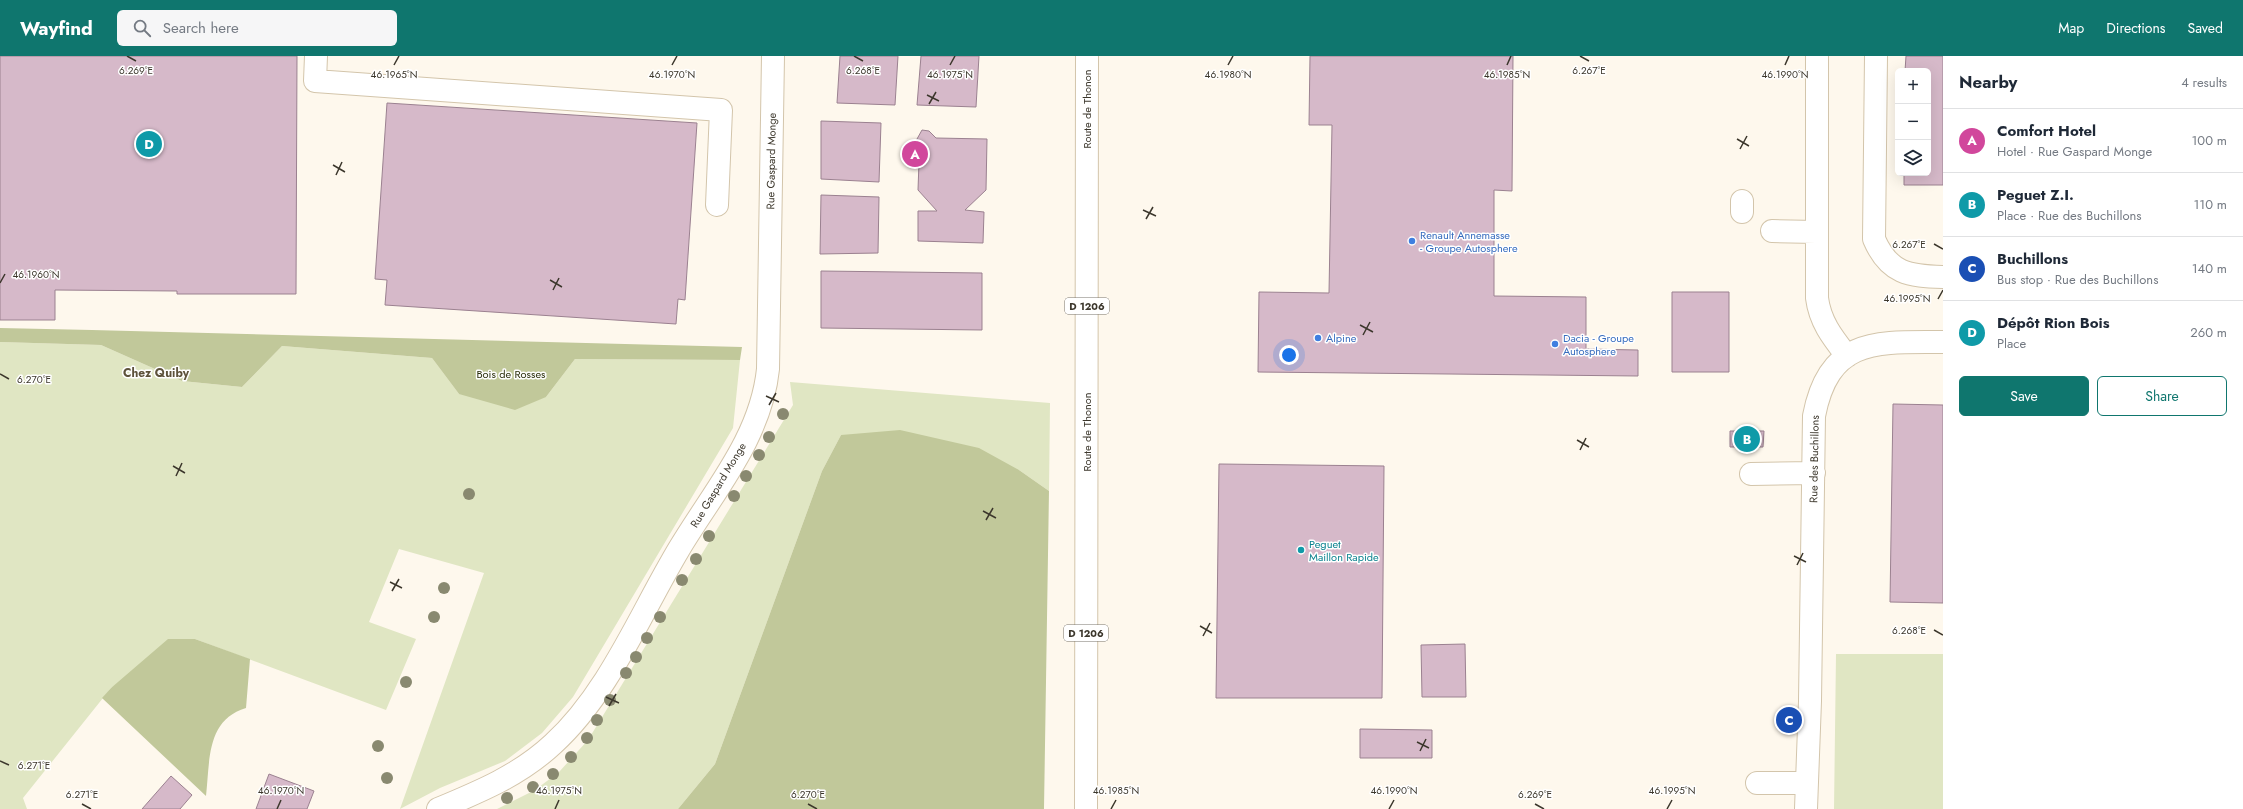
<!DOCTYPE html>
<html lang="en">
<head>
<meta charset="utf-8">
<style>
	body { margin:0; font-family:Jost,sans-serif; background:#f6f6f7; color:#1f2937 }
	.controls { position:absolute; right:12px; top:12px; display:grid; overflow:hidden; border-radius:6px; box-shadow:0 4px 16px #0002 }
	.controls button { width:36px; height:36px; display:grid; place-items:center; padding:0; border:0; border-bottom:1px solid #e0e1e3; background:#fff; color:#1f2937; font:20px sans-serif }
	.you { position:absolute; left:1289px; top:299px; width:14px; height:14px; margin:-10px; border:3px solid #fff; border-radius:50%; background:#1a73e8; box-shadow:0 0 0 6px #1a73e833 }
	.badge { display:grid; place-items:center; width:26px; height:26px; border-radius:50%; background:#0f766e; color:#fff; font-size:13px; font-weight:700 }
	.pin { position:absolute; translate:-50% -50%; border:2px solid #fff; box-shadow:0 1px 4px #0006 }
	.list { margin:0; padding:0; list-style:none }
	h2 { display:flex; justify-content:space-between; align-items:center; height:52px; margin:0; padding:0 16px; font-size:17px }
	h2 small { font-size:13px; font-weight:400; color:#747a83 }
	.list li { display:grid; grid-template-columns:26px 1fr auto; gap:12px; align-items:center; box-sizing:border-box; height:64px; padding:0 16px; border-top:1px solid #e0e1e3 }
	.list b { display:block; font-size:15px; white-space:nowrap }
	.list p { margin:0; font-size:13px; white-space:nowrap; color:#747a83 }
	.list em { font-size:13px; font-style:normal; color:#747a83 }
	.actions { display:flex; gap:8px; padding:12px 16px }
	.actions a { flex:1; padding:9px 0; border:1px solid #0f766e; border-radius:6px; text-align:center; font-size:14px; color:#0f766e }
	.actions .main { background:#0f766e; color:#fff }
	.icon { flex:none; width:22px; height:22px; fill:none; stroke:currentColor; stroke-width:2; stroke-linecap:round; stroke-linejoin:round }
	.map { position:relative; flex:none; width:1943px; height:753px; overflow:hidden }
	header { display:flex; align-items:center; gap:24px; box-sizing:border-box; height:56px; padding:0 20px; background:#0f766e; color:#fff }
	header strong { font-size:19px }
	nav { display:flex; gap:22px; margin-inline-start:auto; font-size:14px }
	.search { width:280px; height:36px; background:#f6f6f7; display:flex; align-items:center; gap:10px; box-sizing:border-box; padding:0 14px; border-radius:6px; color:#747a83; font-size:15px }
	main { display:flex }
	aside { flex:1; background:#fff }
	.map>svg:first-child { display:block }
	.green { fill:#e0e6c3 }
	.forest { fill:#c1c89a }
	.building { fill:#d6b9c9; stroke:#9b8190 }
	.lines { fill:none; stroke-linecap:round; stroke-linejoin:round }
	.minor-casing { stroke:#d3c5ab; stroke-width:24 }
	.major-casing { stroke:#d3c5ab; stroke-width:24 }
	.minor { stroke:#fff; stroke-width:22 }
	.major { stroke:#fff; stroke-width:22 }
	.tree { fill:#898970 }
	.ticks { fill:none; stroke:#3c372c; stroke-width:1.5 }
	.shop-dot { fill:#3f7fe0; stroke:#fff; stroke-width:1.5 }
	.culture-dot { fill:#0f9aa8; stroke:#fff; stroke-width:1.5 }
	.labels { text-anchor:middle; stroke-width:3; stroke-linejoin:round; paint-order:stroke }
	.shield { fill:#fff; stroke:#76736b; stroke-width:1 }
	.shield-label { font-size:10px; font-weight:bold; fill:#3c372c }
	.street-label { font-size:11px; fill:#3c372c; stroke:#fff }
	.shop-label { font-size:11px; fill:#366cbe; stroke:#fff; text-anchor:start }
	.park-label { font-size:11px; fill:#2a2e0a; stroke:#fff }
	.culture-label { font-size:11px; fill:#0d838f; stroke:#fff; text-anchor:start }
	.neighbourhood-label { font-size:12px; font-weight:bold; fill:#5d523b; stroke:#fff }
	.ticks-label { font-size:10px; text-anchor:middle; fill:#3c372c; stroke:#fff; stroke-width:3; stroke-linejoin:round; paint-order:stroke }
</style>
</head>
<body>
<header>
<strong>Wayfind</strong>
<div class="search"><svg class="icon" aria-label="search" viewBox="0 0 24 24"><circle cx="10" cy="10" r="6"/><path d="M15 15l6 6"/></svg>Search here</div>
<nav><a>Map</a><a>Directions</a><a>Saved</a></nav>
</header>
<main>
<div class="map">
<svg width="1943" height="753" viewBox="0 0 1943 753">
	<rect width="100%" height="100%" fill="#fef8ed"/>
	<path class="green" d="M0,286L101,289L182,325L242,331L282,290L432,302L459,338L546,341L575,303L740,304L733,372L573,641L542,677L505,705L440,732L400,753L484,517L399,493L369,566L416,583L386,654L195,583L111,632L23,742L27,753H0Z
		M790,326L1050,347L1049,435L1019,414L841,379L822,415L715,708L678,753H497L535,734L559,716L588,684L793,349Z
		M1836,598H1943V753H1834Z"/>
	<path class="forest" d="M0,272L92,274L742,291L740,304L575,303L546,341L515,354L459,338L432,302L282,290L242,331L182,325L101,289L0,286Z
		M900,374L979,392L1019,414L1049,435L1044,753H678L715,708L822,415L841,379Z
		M168,583H195L250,603L246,652C206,664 210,705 206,740L102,642L111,632Z"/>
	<path class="building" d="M0,0H297L296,238H177V235L55,234V264H0Z
		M840,0H898L895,49L837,47Z
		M921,0H979L976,51L917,49Z
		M1310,0H1513L1512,135L1494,134V240L1586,241V293L1638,294V320L1258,316L1259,236L1329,237L1332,69H1309Z
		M1906,0H1943V129H1904V117H1928V15H1905Z
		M387,47L697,67L685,244L678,243L676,268L385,249L387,224L375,223Z
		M821,65L881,67L879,126L821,123Z
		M922,74L929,75L936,82L987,83L986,134L965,154L984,156L983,187L918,185V155H937L918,134L919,106L912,99V92Z
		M821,139L879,141L878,197L820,198Z
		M821,215L982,217V274L821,272Z
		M1672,236H1729V316H1672Z
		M1893,348L1943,349V547L1890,546Z
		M1730,375H1764L1763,391H1730Z
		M1219,408L1384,410L1382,642H1216Z
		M1465,588L1466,641H1422L1421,589Z
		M1360,673L1432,674V702H1360Z
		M269,718L314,735L307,753H256Z
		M171,720L192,739L180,753H142Z"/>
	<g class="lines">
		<defs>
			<path id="minor" d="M316,0L315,25L721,54L717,149
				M1817,0V242C1820,266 1833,282 1847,300
				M1876,0L1874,183C1889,218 1909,220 1943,221
				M1742,156V145
				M1772,175L1816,176
				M1751,418L1814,417
				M1757,727H1806
				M438,753C479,736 520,719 553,688C609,637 640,558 679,493C713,436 761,382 768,313L773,0
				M1806,753L1810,645L1814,360C1829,281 1877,286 1943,286"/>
			<path id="major" d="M1086,753L1087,0"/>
		</defs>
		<use href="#minor" class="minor-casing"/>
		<use href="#major" class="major-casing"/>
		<use href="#minor" class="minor"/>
		<use href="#major" class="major"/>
	</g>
	<g class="tree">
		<circle cx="783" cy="358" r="6"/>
		<circle cx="769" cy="381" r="6"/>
		<circle cx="759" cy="399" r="6"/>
		<circle cx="746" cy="420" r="6"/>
		<circle cx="469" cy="438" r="6"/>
		<circle cx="734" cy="440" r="6"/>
		<circle cx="709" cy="480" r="6"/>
		<circle cx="696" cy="503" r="6"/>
		<circle cx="682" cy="524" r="6"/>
		<circle cx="444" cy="532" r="6"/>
		<circle cx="434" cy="561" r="6"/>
		<circle cx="660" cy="561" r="6"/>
		<circle cx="647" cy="582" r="6"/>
		<circle cx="636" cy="601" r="6"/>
		<circle cx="626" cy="617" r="6"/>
		<circle cx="406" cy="626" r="6"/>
		<circle cx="610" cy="644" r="6"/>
		<circle cx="597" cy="664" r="6"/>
		<circle cx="587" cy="682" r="6"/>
		<circle cx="378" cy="690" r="6"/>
		<circle cx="571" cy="701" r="6"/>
		<circle cx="553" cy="718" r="6"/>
		<circle cx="387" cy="722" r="6"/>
		<circle cx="533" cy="731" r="6"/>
		<circle cx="507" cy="742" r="6"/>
	</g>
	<path class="ticks" d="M127,0L136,5M854,0L863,5M1580,0L1589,5M394,9L399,0M672,9L677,0M950,9L955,0M1228,9L1233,0M1507,9L1511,0M1785,9L1789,0M927,39L939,45M929,48L936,36M1737,83L1749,90M1740,93L1747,80M333,109L345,116M336,119L342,106M1143,154L1156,160M1146,163L1153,151M1934,188L1943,193M550,224L562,231M0,227L5,218M553,234L559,222M1938,243L1943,234M1360,269L1373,276M1363,279L1370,266M0,318L9,323M766,340L779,346M769,349L776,337M1577,384L1589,391M1580,394L1586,382M173,410L185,417M176,420L182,407M983,455L996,462M986,464L993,452M1794,500L1806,506M1797,509L1803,497M390,526L402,532M392,535L399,523M1200,570L1212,577M1934,574L1943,579M1203,580L1210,567M606,641L619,647M609,650L616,638M1417,686L1429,692M1420,695L1426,683M0,705L9,709M82,748L91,753M808,748L817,753M1535,748L1544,753M277,753L281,744M555,753L559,744M1111,753L1116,744M1389,753L1394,744M1667,753L1672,744"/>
	<g class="shop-dot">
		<circle cx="1412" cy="185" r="4"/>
		<circle cx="1318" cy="282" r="4"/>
		<circle cx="1555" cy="288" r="4"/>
	</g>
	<circle class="culture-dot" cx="1301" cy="494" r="4"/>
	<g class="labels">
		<g class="shield">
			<rect x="1065" y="242" width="44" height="16" rx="3"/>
			<rect x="1064" y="569" width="44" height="16" rx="3"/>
		</g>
		<g class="shield-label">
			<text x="1087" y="254">D 1206</text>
			<text x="1086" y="581">D 1206</text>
		</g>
		<g class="street-label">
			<text transform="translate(1087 53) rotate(-90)" y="4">Route de Thonon</text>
			<text transform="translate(771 105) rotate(-89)" y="4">Rue Gaspard Monge</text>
			<text transform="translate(1087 376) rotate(-90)" y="4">Route de Thonon</text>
			<text transform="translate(1814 403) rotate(-89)" y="4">Rue des Buchillons</text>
			<text transform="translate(718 429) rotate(-59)" y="4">Rue Gaspard Monge</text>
		</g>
		<g class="shop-label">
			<text x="1420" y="183">Renault Annemasse<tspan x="1420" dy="13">- Groupe Autosphere</tspan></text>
			<text x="1326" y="286">Alpine</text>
			<text x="1563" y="286">Dacia - Groupe<tspan x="1563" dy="13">Autosphere</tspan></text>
		</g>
		<g class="park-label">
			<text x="511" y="322">Bois de Rosses</text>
		</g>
		<g class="culture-label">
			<text x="1309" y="492">Peguet<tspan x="1309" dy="13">Maillon Rapide</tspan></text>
		</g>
		<g class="neighbourhood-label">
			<text x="156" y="321">Chez Quiby</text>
		</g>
	</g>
	<g class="ticks-label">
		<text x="136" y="18">6.269°E</text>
		<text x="1589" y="18">6.267°E</text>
		<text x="863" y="18">6.268°E</text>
		<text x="394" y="22">46.1965°N</text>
		<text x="672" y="22">46.1970°N</text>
		<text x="950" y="22">46.1975°N</text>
		<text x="1228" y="22">46.1980°N</text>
		<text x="1507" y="22">46.1985°N</text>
		<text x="1785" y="22">46.1990°N</text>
		<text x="1909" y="192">6.267°E</text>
		<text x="36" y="222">46.1960°N</text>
		<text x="1907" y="246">46.1995°N</text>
		<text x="34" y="327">6.270°E</text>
		<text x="1909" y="578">6.268°E</text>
		<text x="34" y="713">6.271°E</text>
		<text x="281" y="738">46.1970°N</text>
		<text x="559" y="738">46.1975°N</text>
		<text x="1116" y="738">46.1985°N</text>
		<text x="1394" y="738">46.1990°N</text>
		<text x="1672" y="738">46.1995°N</text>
		<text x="82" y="742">6.271°E</text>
		<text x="808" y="742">6.270°E</text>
		<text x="1535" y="742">6.269°E</text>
	</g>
</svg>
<div class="controls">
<button>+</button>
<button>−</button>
<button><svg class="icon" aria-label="layers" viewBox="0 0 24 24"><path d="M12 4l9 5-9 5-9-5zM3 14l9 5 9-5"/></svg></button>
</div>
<div class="you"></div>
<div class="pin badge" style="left:915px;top:98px;background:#d1479c">A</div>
<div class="pin badge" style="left:1747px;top:383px;background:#0f9aa8">B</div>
<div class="pin badge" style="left:1789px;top:664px;background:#1a4fb4">C</div>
<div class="pin badge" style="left:149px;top:88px;background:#0f9aa8">D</div>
</div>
<aside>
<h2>Nearby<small>4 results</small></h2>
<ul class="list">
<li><span class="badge" style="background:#d1479c">A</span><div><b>Comfort Hotel</b><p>Hotel · Rue Gaspard Monge</p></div><em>100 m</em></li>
<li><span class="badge" style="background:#0f9aa8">B</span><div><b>Peguet Z.I.</b><p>Place · Rue des Buchillons</p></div><em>110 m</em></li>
<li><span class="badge" style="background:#1a4fb4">C</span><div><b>Buchillons</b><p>Bus stop · Rue des Buchillons</p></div><em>140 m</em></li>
<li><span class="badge" style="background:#0f9aa8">D</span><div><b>Dépôt Rion Bois</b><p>Place</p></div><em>260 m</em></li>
</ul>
<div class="actions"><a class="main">Save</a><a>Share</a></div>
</aside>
</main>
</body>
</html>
